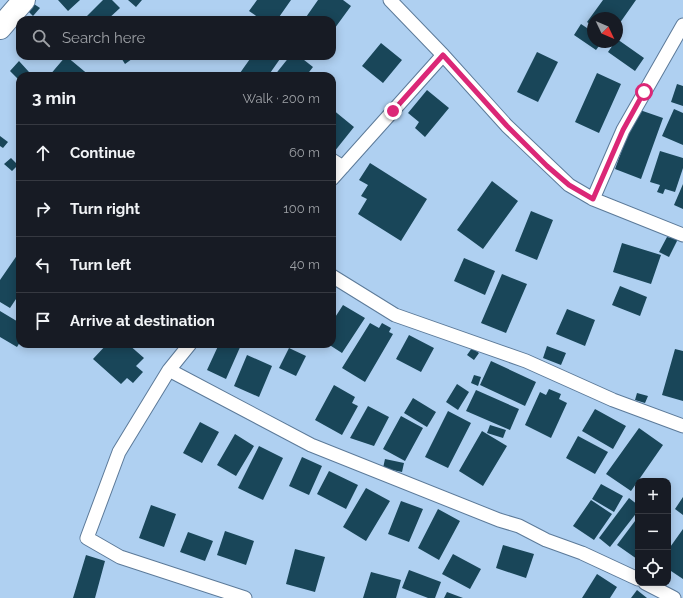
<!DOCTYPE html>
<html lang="en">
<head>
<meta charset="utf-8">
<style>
	body { margin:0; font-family:Raleway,sans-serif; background:#20242c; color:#f1f3f6 }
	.controls { position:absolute; right:12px; bottom:12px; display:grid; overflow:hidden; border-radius:8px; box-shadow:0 2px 10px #0003 }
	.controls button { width:36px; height:36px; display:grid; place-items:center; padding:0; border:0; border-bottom:1px solid #363941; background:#171b24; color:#f1f3f6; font:20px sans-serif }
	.compass { position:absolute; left:587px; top:12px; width:36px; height:36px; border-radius:50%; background:#171b24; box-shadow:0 2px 10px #0003; rotate:134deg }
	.stop { position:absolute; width:12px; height:12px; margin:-9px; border:3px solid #db2777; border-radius:50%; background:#fff }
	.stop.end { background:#db2777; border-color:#fff; box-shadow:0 1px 4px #0008 }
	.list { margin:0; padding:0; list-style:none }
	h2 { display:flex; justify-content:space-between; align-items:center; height:52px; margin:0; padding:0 16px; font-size:17px }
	h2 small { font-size:13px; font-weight:400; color:#9ea1a6 }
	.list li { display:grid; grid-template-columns:26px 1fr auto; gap:12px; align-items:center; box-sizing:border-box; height:56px; padding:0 16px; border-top:1px solid #363941 }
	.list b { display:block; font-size:15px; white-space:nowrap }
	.list em { font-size:13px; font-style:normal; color:#9ea1a6 }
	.icon { flex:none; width:22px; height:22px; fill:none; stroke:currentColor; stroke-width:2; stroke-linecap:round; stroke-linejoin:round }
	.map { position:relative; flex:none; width:683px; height:598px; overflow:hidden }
	.search { position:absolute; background:#171b24; box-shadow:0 2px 10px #0003; left:16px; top:16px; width:320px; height:44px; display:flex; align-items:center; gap:10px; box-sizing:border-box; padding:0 14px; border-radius:12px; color:#9ea1a6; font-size:15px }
	.panel { position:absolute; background:#171b24; box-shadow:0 2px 10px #0003; left:16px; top:72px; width:320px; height:276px; border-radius:12px }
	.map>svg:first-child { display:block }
	.building { fill:#194659 }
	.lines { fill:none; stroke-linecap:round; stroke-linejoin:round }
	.minor-casing { stroke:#5c7a99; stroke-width:15 }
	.trunk-casing { stroke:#5c7a99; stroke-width:24 }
	.minor { stroke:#fff; stroke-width:13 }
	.trunk { stroke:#fff; stroke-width:22 }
	.route { stroke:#db2777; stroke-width:5 }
</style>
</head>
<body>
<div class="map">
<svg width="683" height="598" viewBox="0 0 683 598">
	<rect width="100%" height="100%" fill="#afd0f1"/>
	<path class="building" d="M58,0H80L68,11Z
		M103,0H112L120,8L107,20H83Z
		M128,0H142L136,7Z
		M257,0H291L277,20H262L249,11Z
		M318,0H343L351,6L332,32V20H304Z
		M603,0H636L617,27V18H593V26L587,22Z
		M34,4L40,8L33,16L28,11Z
		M581,24L593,32V42H602L596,50L574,35Z
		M617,39L644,58L635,71L608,52L615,42H617Z
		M381,43L402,60L383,83L362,66Z
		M537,52L558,62L538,102L517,92Z
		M66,56L90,76H49Z
		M120,56H136L125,64Z
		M252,56H282L268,76H245L240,73Z
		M290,56H299L313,67L306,76H274Z
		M19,61L29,72L25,76H20V81L10,71Z
		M597,73L621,84L599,133L575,122Z
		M677,84L683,86V106L671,102Z
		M427,90L449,108L425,137L415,128L419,122L408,113Z
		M332,109L354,127L334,152L332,150Z
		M637,109L663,118L641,179L615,169Z
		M674,109L683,113V145L662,136Z
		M0,136L8,142L3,148L0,146Z
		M660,151L683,158V168L675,192L665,189L663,194L657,192L660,185L650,182Z
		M11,158L18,165L12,171L4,164Z
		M370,163L427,199L401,241L358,214L367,199L361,196L368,185L359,180Z
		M492,181L518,201L483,249L457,230Z
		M683,184V209L674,205Z
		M531,211L553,220L537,260L515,251Z
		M667,237L678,239L669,257L659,252Z
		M622,243L661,255L651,284L613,272Z
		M20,251V293L10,308L0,302V280Z
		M464,258L495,271L485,295L454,281Z
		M502,274L527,284L506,333L481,323Z
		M620,286L647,297L640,316L612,305Z
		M343,305L365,318L342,353L328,344H332V322Z
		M567,309L595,320L585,346L556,334Z
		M0,311L20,323V342L17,347L0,337Z
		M370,323L379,328L382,323L391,328L389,332L393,334L365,382L342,368Z
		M409,335L434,348L421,372L396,359Z
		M107,344H128L144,358L136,366L143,372L133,383L127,378L121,384L93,359Z
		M219,344H238L241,345L226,379L207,370Z
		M547,346L566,353L561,365L543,358Z
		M289,348L306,356L296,376L279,368Z
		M472,348L479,353L474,360L467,355Z
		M675,349L683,351V401L662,395Z
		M247,355L272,366L259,397L234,386Z
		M491,361L536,382L525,406L480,385Z
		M474,375L481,377L478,386L471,383Z
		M457,384L469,392L458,410L446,402Z
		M334,385L355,397L352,403L358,406L342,435L315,420Z
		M549,389L561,394L559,399L567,403L551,438L525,425L540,392L546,395Z
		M476,390L519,409L510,430L466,411Z
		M637,393L648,396L645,403L635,400Z
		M413,398L436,412L427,427L404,413Z
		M368,406L389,417L374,446L350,438Z
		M595,409L626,426L613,449L582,431Z
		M448,411L471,423L448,468L425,457Z
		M401,416L423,428L405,461L383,449Z
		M200,422L219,432L202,463L183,453Z
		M490,425L506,430L503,438L487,433Z
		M639,428L663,445L631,491L606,474Z
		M482,431L507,446L483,486L459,471Z
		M235,434L254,446L236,476L217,465Z
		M578,436L608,452L595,474L566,458Z
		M259,446L283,458L263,500L238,488Z
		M302,457L322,466L309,495L289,486Z
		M385,459L404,463L402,472L383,468Z
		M329,471L358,485L346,509L317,494Z
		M601,484L623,496L614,512L592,499Z
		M366,488L390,501L366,541L343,527Z
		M683,497V515L675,509Z
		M629,498L638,505V511L610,547L599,538Z
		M591,500L612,514L594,540L573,526Z
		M401,501L423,509L409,542L388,534Z
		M151,505L176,514L164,547L139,538Z
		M438,509L460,521L439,560L418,548Z
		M638,517V558L637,559L617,545Z
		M683,529V579L668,569V550Z
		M225,531L254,541L246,565L217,555Z
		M188,532L213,541L205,561L180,552Z
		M503,545L534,554L526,578L496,568Z
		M295,549L325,557L315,592L286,584Z
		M453,554L481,569L470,589L442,574Z
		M86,555L105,561L95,598H73Z
		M409,570L441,582L435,598H428L402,588Z
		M371,572L401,580L396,598H363Z
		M597,574L617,587L610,598H582Z
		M637,590L647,598H631Z
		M447,592L463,598H444Z"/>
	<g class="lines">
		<defs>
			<path id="minor" d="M390,0L443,55L507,126L569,185L593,199L683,235
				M332,160L343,167
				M332,179L443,55
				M593,199L623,130L683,25
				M332,276L395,315L526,361L613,400L683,426
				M190,344L169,370L119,452L87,538L120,557L245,598
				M169,370L311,445L499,520L519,526L546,540L582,553L638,579
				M645,583L674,598"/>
			<path id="trunk" d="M0,28L24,0"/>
		</defs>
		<use href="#minor" class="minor-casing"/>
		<use href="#trunk" class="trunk-casing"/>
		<use href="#minor" class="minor"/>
		<use href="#trunk" class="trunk"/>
	</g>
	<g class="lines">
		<path class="route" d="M393,111L443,55L507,126L547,166L569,185L593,199L623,130L644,92"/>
	</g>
</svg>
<div class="controls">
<button>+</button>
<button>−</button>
<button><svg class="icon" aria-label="locate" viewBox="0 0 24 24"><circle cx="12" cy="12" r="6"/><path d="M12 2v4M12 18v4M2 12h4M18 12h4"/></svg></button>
</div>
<svg class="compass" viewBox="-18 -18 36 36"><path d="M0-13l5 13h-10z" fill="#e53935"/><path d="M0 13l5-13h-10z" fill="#9ea1a6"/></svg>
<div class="stop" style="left:644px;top:92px"></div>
<div class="stop end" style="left:393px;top:111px"></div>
<div class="search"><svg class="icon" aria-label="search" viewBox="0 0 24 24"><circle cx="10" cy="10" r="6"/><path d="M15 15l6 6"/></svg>Search here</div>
<section class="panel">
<h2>3 min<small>Walk · 200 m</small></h2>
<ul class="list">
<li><svg class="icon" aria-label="ahead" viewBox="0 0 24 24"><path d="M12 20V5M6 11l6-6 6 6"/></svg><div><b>Continue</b></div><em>60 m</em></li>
<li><svg class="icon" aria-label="right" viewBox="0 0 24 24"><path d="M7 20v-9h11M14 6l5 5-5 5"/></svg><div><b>Turn right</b></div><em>100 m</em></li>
<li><svg class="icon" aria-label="left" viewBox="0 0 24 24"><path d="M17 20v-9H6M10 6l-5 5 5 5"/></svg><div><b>Turn left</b></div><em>40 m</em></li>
<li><svg class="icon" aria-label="arrive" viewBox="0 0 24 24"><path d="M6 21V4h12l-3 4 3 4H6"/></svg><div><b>Arrive at destination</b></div></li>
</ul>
</section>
</div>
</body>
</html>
